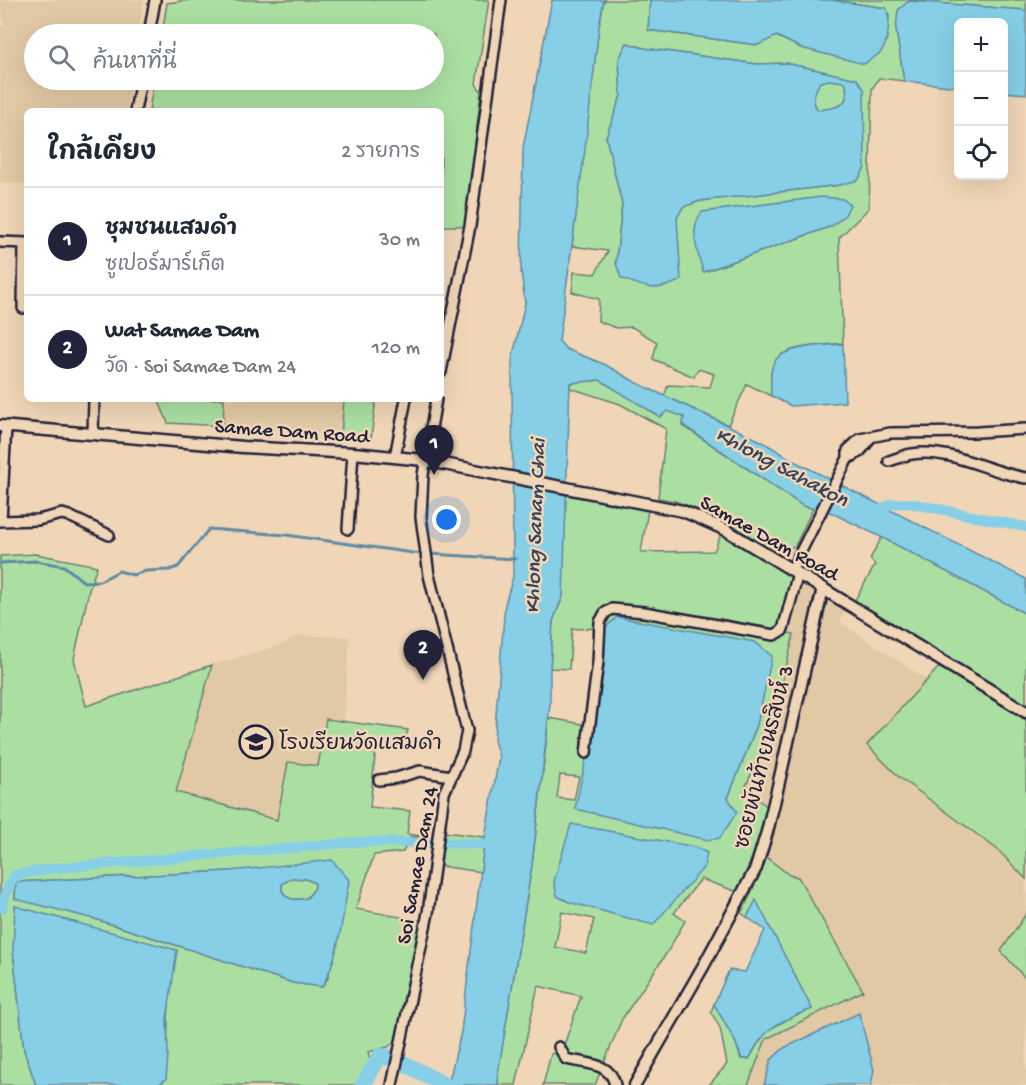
<!DOCTYPE html>
<html lang="th">
<head>
<meta charset="utf-8">
<style>
	body { margin:0; font-family:"Gochi Hand","Playpen Sans Thai",sans-serif; background:#f2f2f3; color:#1f2937 }
	.controls { position:absolute; right:18px; top:18px; display:grid; overflow:hidden; border-radius:9px; box-shadow:0 6px 24px #0002 }
	.controls button { width:54px; height:54px; display:grid; place-items:center; padding:0; border:0; border-bottom:2px solid #e0e1e3; background:#fff; color:#1f2937; font:30px sans-serif }
	.you { position:absolute; left:447px; top:520px; width:21px; height:21px; margin:-15px; border:4px solid #fff; border-radius:50%; background:#1a73e8; box-shadow:0 0 0 9px #1a73e833 }
	.badge { display:grid; place-items:center; width:39px; height:39px; border-radius:50%; background:#22223b; color:#fff; font-size:20px; font-weight:700 }
	.pin { position:absolute; translate:-50% -50px; filter:drop-shadow(0 2px 3px #0008) }
	.pin::after { content:''; position:absolute; top:32px; width:21px; height:18px; background:inherit; clip-path:polygon(0 0,100% 0,50% 100%) }
	.list { margin:0; padding:0; list-style:none }
	h2 { display:flex; justify-content:space-between; align-items:center; height:78px; margin:0; padding:0 24px; font-size:26px }
	h2 small { font-size:20px; font-weight:400; color:#747a83 }
	.list li { display:grid; grid-template-columns:39px 1fr auto; gap:18px; align-items:center; box-sizing:border-box; height:108px; padding:0 24px; border-top:2px solid #e0e1e3 }
	.list b { display:block; font-size:22px; white-space:nowrap }
	.list p { margin:0; font-size:20px; white-space:nowrap; color:#747a83 }
	.list em { font-size:20px; font-style:normal; color:#747a83 }
	.icon { flex:none; width:33px; height:33px; fill:none; stroke:currentColor; stroke-width:2; stroke-linecap:round; stroke-linejoin:round }
	.map { position:relative; flex:none; width:1026px; height:1085px; overflow:hidden }
	.search { position:absolute; background:#fff; box-shadow:0 6px 24px #0002; left:24px; top:24px; width:420px; height:66px; display:flex; align-items:center; gap:15px; box-sizing:border-box; padding:0 21px; border-radius:33px; color:#747a83; font-size:22px }
	.panel { position:absolute; background:#fff; box-shadow:0 6px 24px #0002; left:24px; top:108px; width:420px; height:294px; border-radius:9px }
	.map>svg:first-child { display:block }
	.built { fill:#e1c9a5 }
	.green { fill:#abdfa2; stroke:#66806e; stroke-width:1.5; fill-rule:evenodd }
	.water { fill:#86cfe7; stroke:#5e8aa2; stroke-width:1.5; fill-rule:evenodd }
	.lines { fill:none; stroke-linecap:round; stroke-linejoin:round }
	.stream { stroke:#5e8aa2; stroke-width:3 }
	.canal { stroke:#86cfe7; stroke-width:10 }
	.river { stroke:#86cfe7; stroke-width:16 }
	.minor-casing { stroke:#22223b; stroke-width:14 }
	.tertiary-casing { stroke:#22223b; stroke-width:15 }
	.minor { stroke:#f0d6b7; stroke-width:9 }
	.tertiary { stroke:#f0d6b7; stroke-width:10 }
	.labels { text-anchor:middle; stroke-width:5; stroke-linejoin:round; paint-order:stroke }
	.street-label { font-size:21px; fill:#22223b; stroke:#f0d6b7 }
	.poi-label { font-size:21px; fill:#22223b; stroke:#f0d6b7; text-anchor:start }
	.water-label { font-size:22px; font-style:italic; fill:#36455d; stroke:#f0d6b7 }
</style>
</head>
<body>
<div class="map">
<svg width="1026" height="1085" viewBox="0 0 1026 1085">
	<rect width="100%" height="100%" fill="#f0d6b7"/>
	<filter id="ink" filterUnits="userSpaceOnUse"><feTurbulence type="fractalNoise" baseFrequency=".0167" numOctaves="2"/><feDisplacementMap in="SourceGraphic" scale="12" xChannelSelector="R" yChannelSelector="G"/><feConvolveMatrix kernelMatrix="1 2 1 2 8 2 1 2 1" color-interpolation-filters="sRGB"/></filter>
	<g filter="url(#ink)">
		<path class="built" d="M0,0H144L138,34H34V80H131L127,111H27V184L0,183V26L4,25Z
			M224,399H344L341,435L223,426Z
			M792,576L846,608L840,622L927,680L867,745L998,850L1026,879V914L1001,951L1026,979V1085H748L766,1039L863,991L789,875L756,849L761,835L743,790L770,733L793,634L777,631Z
			M300,635L350,637L343,723L326,719L318,766L288,762L278,820L176,792L212,665L280,645Z"/>
		<path class="green" d="M190,0H489L476,84L481,91L466,226H441V111H149L154,80H434V34H162L167,3Z
			M604,0H650L648,30L757,45L776,36L801,48L887,34L889,16L886,8L831,0H1026V10L910,1L896,29L904,81L879,78L872,89L869,208L839,238L843,343C826,345 783,345 775,362C769,372 771,384 771,396L747,384L728,425L664,396L668,385L710,387L714,374L698,369L694,377L653,359L657,342L632,327L616,328L598,321L599,299L572,292L574,272L595,274L608,251L572,246L599,26ZM627,43L644,48L757,64L786,63L857,79L840,185L700,201L683,207L677,218V239L616,263L622,204L606,137L621,96L619,59ZM832,226L704,272L695,239Z
			M829,80L845,82C852,106 838,108 818,110C810,99 815,92 820,81Z
			M600,380L684,417L683,426L803,506L813,508L795,546L784,550L767,548L729,522L675,501L658,498L666,429L620,404L570,388V383Z
			M158,399H224L223,426L168,423Z
			M344,399H376L371,439L341,435Z
			M565,495L612,502L648,510L641,552L714,551L721,534L792,576L777,631L794,634L770,733L744,790L767,806L761,835L738,892L701,879L674,913L685,921L666,954L622,1019L595,1085H543L551,1054L563,1048L581,996L538,986L516,1085H498V1073L532,865L549,718L593,726L728,798L757,725L618,617L605,628L572,629L569,669L550,668L553,621L563,596ZM560,775L579,777L574,800L557,798ZM562,912L594,919L586,953L555,947Z
			M882,537L1026,614V707L854,602L875,565L870,559Z
			M36,554L97,566L89,590L74,659L86,706L212,665L176,792L277,820L288,762L318,766L326,719L408,730L402,750L376,747L370,807L410,811L407,834L430,837H410L403,852L374,855L356,909L423,921L400,1037L388,1047L368,1052L374,1076L370,1085H153L159,1084L166,1079C168,1049 167,1020 170,990L13,950L24,1050L36,1085H0V556ZM230,871L349,881L328,978L322,987L293,983L95,919L15,898L16,882Z
			M939,667L1026,720V879L998,850L899,777L867,745Z
			M444,832L485,837L481,872L440,866Z
			M765,856L789,875L798,877L863,991L766,1039L748,1085H709L727,1064L720,1028L711,1012L714,1004L735,1041L741,1059H749L765,1032L793,1016L812,1009L756,901L747,917L741,913L749,898Z
			M292,878L306,879L315,883V888L307,898C295,901 281,900 282,884Z
			M1026,914V979L1001,951Z"/>
		<path class="water" d="M552,0H604L599,26L585,149L559,341L566,349L606,365L637,383L761,441L796,462L1026,579V614L885,539L830,512L803,506L683,425L684,417L668,411L660,417L600,380L570,383L563,596L553,621L550,668V704L532,865L498,1073V1085H448L461,1032L485,837L499,757L494,740L505,604L513,577L512,360L525,303L521,271L523,148Z
			M650,0H831L886,8C891,19 889,41 881,52C877,56 869,60 864,64L801,48L777,36L758,45L648,30Z
			M909,1L1026,10V94L1004,92V22H958V87L904,81L896,29L898,10Z
			M627,43L644,48L757,64L786,63L857,79L864,89L865,168L858,180L840,185L700,201L683,207L677,218L681,280C655,293 646,288 621,278L616,263L622,204L606,137L621,96L619,59ZM829,80L845,82C852,106 838,108 818,110C810,100 815,92 820,82Z
			M822,197L843,199L850,205L845,215L832,226L703,272C698,252 688,231 702,212Z
			M843,344L845,402L791,406L771,396C771,385 769,372 774,362C783,346 826,345 843,344Z
			M617,617L755,642L772,656L757,725L728,798L737,812L720,838L708,840L575,809L593,726L605,628Z
			M571,824L695,847L707,853L704,867L653,925L569,902L557,896L554,881Z
			M332,860L349,880C343,914 339,958 322,987L293,983L95,919L15,899L16,882L230,871ZM292,878L306,879L315,883V888L307,898C295,901 280,900 282,884Z
			M756,900L812,1009C779,1021 765,1027 749,1059H742L735,1041L714,1004L729,970L745,972L765,930L747,917Z
			M15,906L177,950L167,1019L168,1056L166,1079L159,1084L153,1085H36L24,1050L13,950Z
			M859,1013L874,1070L871,1085H764L771,1060L784,1048Z"/>
		<g class="lines">
			<path class="stream" d="M0,563L36,561L64,566L84,582L100,581L119,571L133,575L146,571L169,570L178,567L209,529L286,535L413,553L515,559"/>
			<path class="canal" d="M873,513L891,504L910,503L1026,527
				M444,843L497,845
				M2,908L6,892L15,875L57,868L357,842L429,843"/>
			<path class="river" d="M363,1085L380,1056L394,1058L445,1085"/>
			<defs>
				<path id="minor" d="M149,34L155,0
					M135,111L141,80
					M0,242L27,243
					M23,308L24,243
					M441,372L470,226L501,0
					M93,433L94,399
					M395,457L406,399
					M848,458C858,455 865,447 870,438
					M889,461C896,459 904,455 912,454C951,448 988,472 1026,478
					M0,521L38,520L62,514L69,516L109,535
					M1,521L6,426
					M348,529L353,453
					M792,569L848,458V450L860,439L890,433L978,432L1026,429
					M586,753L598,662L600,622L605,613L612,609L644,612L774,635L782,631L784,626L798,573
					M379,780L396,778L420,771L451,776
					M559,1047L566,1059C585,1064 611,1062 615,1085
					M392,1085L428,913L444,793L463,751L467,731L429,575L421,517L423,475L436,399"/>
				<path id="tertiary" d="M0,426L243,447L353,453L424,460L683,511L726,530L1026,712
					M635,1085L704,965L756,868L767,832L778,786L823,588"/>
			</defs>
			<use href="#minor" class="minor-casing"/>
			<use href="#tertiary" class="tertiary-casing"/>
			<use href="#minor" class="minor"/>
			<use href="#tertiary" class="tertiary"/>
		</g>
	</g>
	<defs>
		<symbol id="school-ring" viewBox="-11 -11 22 22"><circle r="9.5" fill="#f0d6b7" stroke="#22223b" stroke-width="1.5"/><path d="M0-5L7-2L0 1L-7-2ZM-4 1L0 2.5L4 1V4Q0 6-4 4Z" fill="#22223b"/></symbol>
	</defs>
	<g fill-rule="evenodd">
		<use href="#school-ring" x="237" y="723" width="38" height="38"/>
	</g>
	<g class="labels">
		<g class="street-label">
			<text transform="translate(292 430) rotate(4)" y="7">Samae Dam Road</text>
			<text transform="translate(770 537) rotate(29)" y="7">Samae Dam Road</text>
			<text transform="translate(763 757) rotate(-76)" y="7">ซอยพันท้ายนรสิงห์ 3</text>
			<text transform="translate(416 865) rotate(-80)" y="7">Soi Samae Dam 24</text>
		</g>
		<g class="poi-label">
			<text x="279" y="749">โรงเรียนวัดแสมดำ</text>
		</g>
		<g class="water-label">
			<text transform="translate(783 465) rotate(28)" y="8">Khlong Sahakon</text>
			<text transform="translate(533 526) rotate(-88)" y="8">Khlong Sanam Chai</text>
		</g>
	</g>
</svg>
<div class="controls">
<button>+</button>
<button>−</button>
<button><svg class="icon" aria-label="locate" viewBox="0 0 24 24"><circle cx="12" cy="12" r="6"/><path d="M12 2v4M12 18v4M2 12h4M18 12h4"/></svg></button>
</div>
<div class="you"></div>
<div class="pin badge" style="left:434px;top:475px">1</div>
<div class="pin badge" style="left:423px;top:680px">2</div>
<div class="search"><svg class="icon" aria-label="search" viewBox="0 0 24 24"><circle cx="10" cy="10" r="6"/><path d="M15 15l6 6"/></svg>ค้นหาที่นี่</div>
<section class="panel">
<h2>ใกล้เคียง<small>2 รายการ</small></h2>
<ul class="list">
<li><span class="badge">1</span><div><b>ชุมชนแสมดำ</b><p>ซูเปอร์มาร์เก็ต</p></div><em>30 m</em></li>
<li><span class="badge">2</span><div><b>Wat Samae Dam</b><p>วัด · Soi Samae Dam 24</p></div><em>120 m</em></li>
</ul>
</section>
</div>
</body>
</html>
